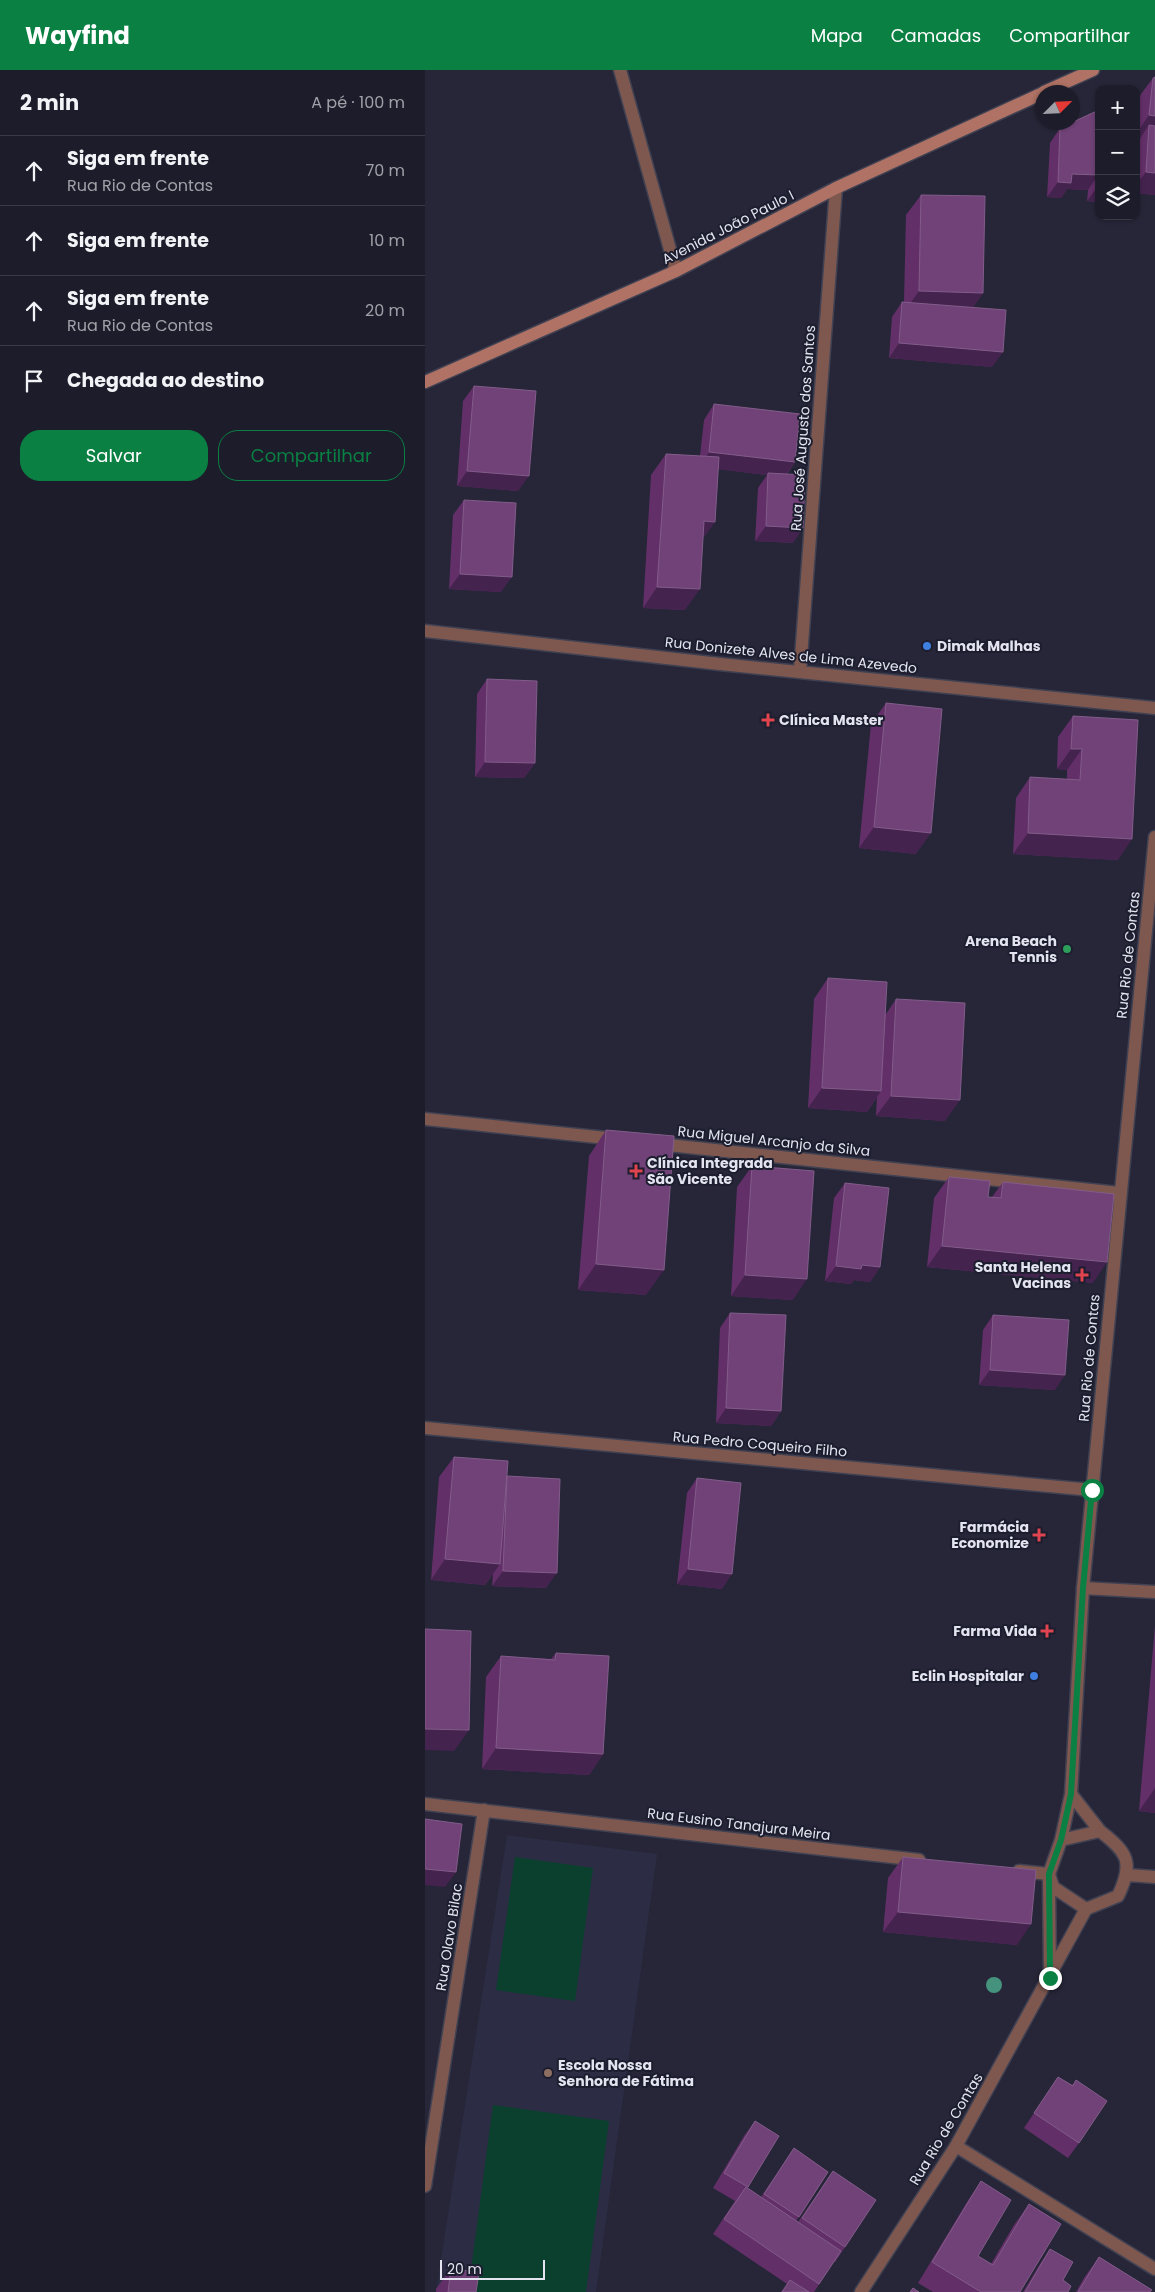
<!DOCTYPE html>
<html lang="pt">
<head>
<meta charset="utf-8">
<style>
	body { margin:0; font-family:Poppins,sans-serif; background:#252532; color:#f1f3f6 }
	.controls { position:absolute; right:15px; top:15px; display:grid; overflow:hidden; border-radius:10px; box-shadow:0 1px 4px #0004 }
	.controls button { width:45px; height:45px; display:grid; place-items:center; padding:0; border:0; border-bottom:1px solid #3a3a47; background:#1c1c2a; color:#f1f3f6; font:25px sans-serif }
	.compass { position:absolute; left:610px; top:15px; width:45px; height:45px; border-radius:50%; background:#1c1c2a; box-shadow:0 1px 4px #0004; rotate:66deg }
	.scale { position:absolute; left:15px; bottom:12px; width:105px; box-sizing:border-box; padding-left:5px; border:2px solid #e3e4f0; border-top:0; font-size:14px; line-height:18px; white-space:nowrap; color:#e3e4f0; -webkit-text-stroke:4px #1c1d2e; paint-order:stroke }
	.stop { position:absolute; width:15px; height:15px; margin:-11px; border:4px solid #0b8043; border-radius:50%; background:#fff }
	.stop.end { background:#0b8043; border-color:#fff; box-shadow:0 1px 5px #0008 }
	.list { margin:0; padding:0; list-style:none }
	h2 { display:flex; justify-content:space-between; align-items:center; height:65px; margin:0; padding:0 20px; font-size:21px }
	h2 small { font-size:16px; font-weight:400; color:#a0a1a8 }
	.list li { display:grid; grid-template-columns:32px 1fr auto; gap:15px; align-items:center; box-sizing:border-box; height:70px; padding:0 20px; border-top:1px solid #3a3a47 }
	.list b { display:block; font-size:19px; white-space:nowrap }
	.list p { margin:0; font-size:16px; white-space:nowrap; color:#a0a1a8 }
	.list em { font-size:16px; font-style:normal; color:#a0a1a8 }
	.actions { display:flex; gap:10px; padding:15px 20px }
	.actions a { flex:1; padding:11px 0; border:1px solid #0b8043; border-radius:20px; text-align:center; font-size:18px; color:#0b8043 }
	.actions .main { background:#0b8043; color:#fff }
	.icon { flex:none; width:28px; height:28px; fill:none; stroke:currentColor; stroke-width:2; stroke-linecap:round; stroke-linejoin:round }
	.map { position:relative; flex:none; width:730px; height:2222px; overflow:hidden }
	header { display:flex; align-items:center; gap:30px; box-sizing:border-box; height:70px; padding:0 25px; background:#0b8043; color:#fff }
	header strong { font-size:24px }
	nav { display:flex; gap:28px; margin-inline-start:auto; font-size:18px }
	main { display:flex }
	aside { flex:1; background:#1c1c2a }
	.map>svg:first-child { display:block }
	.built { fill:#2c2d45 }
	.green { fill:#0a402d }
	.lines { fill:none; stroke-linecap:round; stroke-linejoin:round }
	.service-casing { stroke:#404152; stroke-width:15 }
	.minor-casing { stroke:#404152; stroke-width:15 }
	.tertiary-casing { stroke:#404152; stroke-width:15 }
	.secondary-casing { stroke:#404152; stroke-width:15 }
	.service { stroke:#7e584f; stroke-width:12 }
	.minor { stroke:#7e584f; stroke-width:12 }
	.tertiary { stroke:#7e584f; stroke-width:12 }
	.secondary { stroke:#af7264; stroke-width:12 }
	.tree { fill:#45937d }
	.wall { fill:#632f68 }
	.shaded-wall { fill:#45234f }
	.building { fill:#704277; stroke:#825c8a }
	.route { stroke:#0b8043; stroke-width:6 }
	.shop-dot { fill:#3f7fe0; stroke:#1c1d2e; stroke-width:2 }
	.health-dot { fill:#e0444e; stroke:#1c1d2e; stroke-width:2 }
	.leisure-dot { fill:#2e9e5b; stroke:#1c1d2e; stroke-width:2 }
	.education-dot { fill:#8d6e63; stroke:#1c1d2e; stroke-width:2 }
	.labels { text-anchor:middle; stroke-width:4; stroke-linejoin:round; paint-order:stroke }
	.street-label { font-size:14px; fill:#e3e4f0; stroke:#1c1d2e }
	.poi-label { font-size:14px; font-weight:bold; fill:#e3e4f0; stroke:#1c1d2e; text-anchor:end }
</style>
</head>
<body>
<header>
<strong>Wayfind</strong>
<nav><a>Mapa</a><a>Camadas</a><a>Compartilhar</a></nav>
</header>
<main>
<aside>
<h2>2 min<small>A pé · 100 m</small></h2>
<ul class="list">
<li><svg class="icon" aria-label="ahead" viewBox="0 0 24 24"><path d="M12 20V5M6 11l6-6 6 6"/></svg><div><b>Siga em frente</b><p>Rua Rio de Contas</p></div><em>70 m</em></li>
<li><svg class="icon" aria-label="ahead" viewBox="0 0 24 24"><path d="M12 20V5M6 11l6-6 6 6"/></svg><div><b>Siga em frente</b></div><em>10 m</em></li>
<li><svg class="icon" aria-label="ahead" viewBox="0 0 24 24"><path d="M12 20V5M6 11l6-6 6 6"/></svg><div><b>Siga em frente</b><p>Rua Rio de Contas</p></div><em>20 m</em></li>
<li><svg class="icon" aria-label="arrive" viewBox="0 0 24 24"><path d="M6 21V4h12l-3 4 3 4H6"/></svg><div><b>Chegada ao destino</b></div></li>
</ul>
<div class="actions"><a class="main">Salvar</a><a>Compartilhar</a></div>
</aside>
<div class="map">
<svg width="730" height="2222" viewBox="0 0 730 2222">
	<rect width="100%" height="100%" fill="#262638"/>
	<path class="built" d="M82,1765L232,1784L171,2222H11Z"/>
	<path class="green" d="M90,1787L168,1798L150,1931L71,1920Z
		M68,2035L184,2051L161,2222H43Z"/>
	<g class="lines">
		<defs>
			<path id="service" d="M658,1518L730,1522"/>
			<path id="minor" d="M195,0L251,201
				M0,561L295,594L730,638
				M375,601L411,118
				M0,1049L191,1069
				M234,1074L694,1123
				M0,1358L667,1420
				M0,1734L494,1790
				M594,1801L624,1804
				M531,2076L730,2199
				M0,2116L59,1740"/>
			<path id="tertiary" d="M646,1724L675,1761
				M675,1761C703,1783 709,1792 693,1826L661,1839L628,1817L624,1804L636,1770Z
				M636,1770L646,1724L658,1518L730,767
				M703,1805L730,1807
				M624,1810L625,1905
				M436,2222L531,2076L661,1839"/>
			<path id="secondary" d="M619,22L668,0
				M0,312L251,201L411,118L618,23"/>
		</defs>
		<use href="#service" class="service-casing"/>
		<use href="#minor" class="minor-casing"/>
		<use href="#tertiary" class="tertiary-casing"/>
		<use href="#secondary" class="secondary-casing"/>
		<use href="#service" class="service"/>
		<use href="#minor" class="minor"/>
		<use href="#tertiary" class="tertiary"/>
		<use href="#secondary" class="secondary"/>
	</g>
	<circle class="tree" cx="569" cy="1915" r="8"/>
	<path class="wall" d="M728,8L730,125L711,123V74L716,67L711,66V52L713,28Z
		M674,40V132L662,131L663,120L642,119L636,128L622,127L625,73L635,58Z
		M496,125L558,223L548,237L567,297L464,288L467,247L477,232H479L481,145Z
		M49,316L93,421L32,416L38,331Z
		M289,334L370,392L362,404L368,473L330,471L333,418L342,405L293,399L260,540L218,538L226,405L241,384L275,386L279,350Z
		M39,430L76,522L24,519L28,445Z
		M62,609L110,693L99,708L50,707L52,624Z
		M461,633L491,784L434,778L446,654Z
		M648,646L693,790L588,784L591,728L605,707L642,709V700L632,699L633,667Z
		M403,908L461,944L471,929L520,1051L451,1046L452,1027L442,1042L383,1038L389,929Z
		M181,1060L221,1225L153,1220L164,1086Z
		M327,1096L368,1230L306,1226L312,1117Z
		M524,1107L563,1127H567L578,1112L668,1213L502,1197L509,1128Z
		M420,1113L455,1197L445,1212L429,1210L426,1214L400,1211L409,1128Z
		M305,1243L356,1341L346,1356L291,1353L295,1258Z
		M568,1245L630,1320L554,1315L558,1260Z
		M29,1387L82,1406L121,1518L67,1516L68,1504L60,1515L6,1510L14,1407Z
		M272,1408L297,1519L252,1514L262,1423Z
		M730,1555V1743L714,1741Z
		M131,1583L178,1684L164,1705L57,1699L61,1607L76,1586L126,1589Z
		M478,1787L592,1875L458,1862L463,1808Z
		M633,2007L647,2015L651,2010L654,2073L643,2088L599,2058Z
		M330,2051L323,2118L336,2127L369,2078L403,2102L371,2151L373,2152L408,2101L420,2177L410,2192H409L389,2222H356L362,2214L288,2164L310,2131L288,2118L319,2066Z
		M556,2111L553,2186L566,2194L589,2155L604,2134L595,2222H508L493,2213L542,2132Z
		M625,2179L643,2222H598L615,2194Z
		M674,2187L725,2222H651L659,2208Z
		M26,2198L51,2222H11V2219Z"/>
	<path class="shaded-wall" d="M724,45L730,46V60L724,55L716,67L711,66V64Z
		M721,102L730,103V125L711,123V115Z
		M647,104L673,105L663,120L642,119L636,128L622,127L633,112Z
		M673,116H674V132L662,131Z
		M494,221L558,223L544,244L479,242Z
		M474,273L578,282L567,297L464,288Z
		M284,382L370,392L359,407L343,403L342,405L274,397Z
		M42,401L104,406L93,421L32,416Z
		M279,451L290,452L275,473Z
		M341,456L378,458L368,473L330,471Z
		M35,504L87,507L76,522L24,519Z
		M232,517L275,519L260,540L218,538Z
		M646,679H657L642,700L632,699Z
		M60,692L110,693L99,708L50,707Z
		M449,757L506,763L491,784L434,778Z
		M603,763L707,769L693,790L588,784Z
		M397,1018L456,1021L442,1042L383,1038Z
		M466,1026L535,1030L520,1051L451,1046Z
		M517,1176L682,1192L668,1213L502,1197Z
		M171,1194L239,1200L221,1225L153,1220Z
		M437,1195L455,1197L445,1212L429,1210L426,1214L400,1211L411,1196Z
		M320,1205L382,1209L368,1230L306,1226Z
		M565,1300L640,1305L630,1320L554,1315Z
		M301,1338L356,1341L346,1356L291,1353Z
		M20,1489L75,1494L60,1515L6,1510Z
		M263,1499L307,1504L297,1519L252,1514Z
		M78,1501L132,1503L121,1518L67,1516Z
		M0,1659L44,1660L29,1681L0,1680Z
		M71,1678L178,1684L164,1705L57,1699Z
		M730,1718V1743L714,1741Z
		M0,1799L31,1802L20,1817L0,1815Z
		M473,1842L606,1854L592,1875L458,1862Z"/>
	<path class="building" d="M730,7V46L724,45L728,8Z
		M674,40V116H673V105L647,104L646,113L633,112L635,58Z
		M724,55L730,56V103L721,102Z
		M496,125L560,126L558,223L494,221Z
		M477,232L581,240L578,282L474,273Z
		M49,316L111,321L104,406L42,401Z
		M289,334L375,344L370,392L284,382Z
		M241,384L294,387L290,452L279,451L275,519L232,517Z
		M343,403L380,405L378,458L341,456Z
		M39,430L91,433L87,507L35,504Z
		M62,609L112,611L110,693L60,692Z
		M461,633L517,639L506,763L449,757Z
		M648,646L713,650L707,769L603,763L605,707L655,710L657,679H646Z
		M403,908L462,912L456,1021L397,1018Z
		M471,929L540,933L535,1030L466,1026Z
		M181,1060L249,1066L239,1200L171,1194Z
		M327,1096L389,1101L382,1209L320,1205Z
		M524,1107L565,1111L563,1127L576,1128L578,1112L689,1124L682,1192L517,1176Z
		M420,1113L464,1118L455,1197L437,1195L436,1199L411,1196Z
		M305,1243L361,1245L356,1341L301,1338Z
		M568,1245L644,1250L640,1305L565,1300Z
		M29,1387L83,1391L75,1494L20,1489Z
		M82,1406L135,1409L132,1503L78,1501Z
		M272,1408L316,1413L307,1504L263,1499Z
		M0,1559L46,1561L44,1660L0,1659Z
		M131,1583L184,1586L178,1684L71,1678L76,1586L130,1590Z
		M0,1749L37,1754L31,1802L0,1799Z
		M478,1787L611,1800L606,1854L473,1842Z
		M633,2007L648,2016L651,2010L682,2031L654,2073L609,2043Z
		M330,2051L354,2066L323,2117L299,2103Z
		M369,2078L403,2102L374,2147L339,2124Z
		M408,2101L451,2130L420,2177L377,2148Z
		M556,2111L586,2130L553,2186L568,2195L604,2134L636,2154L595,2222H556L507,2192Z
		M321,2117L416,2181L394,2214L299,2149Z
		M625,2179L648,2192L638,2210L646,2216L643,2222H600Z
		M674,2187L727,2220L725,2222H653Z
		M26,2198L54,2203L51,2222H23Z
		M365,2210L384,2222H357Z
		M488,2218L494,2222H485Z"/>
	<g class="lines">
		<path class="route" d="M625,1908L624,1804L636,1770L646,1724L658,1518L667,1420"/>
	</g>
	<g class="shop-dot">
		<circle cx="502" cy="576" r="5"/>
		<circle cx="609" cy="1606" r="5"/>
	</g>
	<g class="health-dot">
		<path d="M340.5 642.5h5v5h5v5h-5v5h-5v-5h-5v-5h5z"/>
		<path d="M208.5 1093.5h5v5h5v5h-5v5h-5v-5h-5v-5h5z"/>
		<path d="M654.5 1197.5h5v5h5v5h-5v5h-5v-5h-5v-5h5z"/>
		<path d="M611.5 1457.5h5v5h5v5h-5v5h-5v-5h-5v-5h5z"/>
		<path d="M619.5 1553.5h5v5h5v5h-5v5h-5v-5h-5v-5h5z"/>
	</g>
	<circle class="leisure-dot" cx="642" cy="879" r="5"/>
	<circle class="education-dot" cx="123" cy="2003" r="5"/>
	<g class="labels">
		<g class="street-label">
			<text transform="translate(303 157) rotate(-27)" y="5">Avenida João Paulo I</text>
			<text transform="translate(378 358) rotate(-86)" y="5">Rua José Augusto dos Santos</text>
			<text transform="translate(366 585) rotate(6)" y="5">Rua Donizete Alves de Lima Azevedo</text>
			<text transform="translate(703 885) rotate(-84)" y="5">Rua Rio de Contas</text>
			<text transform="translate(349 1071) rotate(6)" y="5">Rua Miguel Arcanjo da Silva</text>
			<text transform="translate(664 1288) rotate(-85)" y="5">Rua Rio de Contas</text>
			<text transform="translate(335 1374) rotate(5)" y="5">Rua Pedro Coqueiro Filho</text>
			<text transform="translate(314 1754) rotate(7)" y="5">Rua Eusino Tanajura Meira</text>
			<text transform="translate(24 1867) rotate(-81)" y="5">Rua Olavo Bilac</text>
			<text transform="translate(521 2059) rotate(-59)" y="5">Rua Rio de Contas</text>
		</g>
		<g class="poi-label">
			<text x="512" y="581" text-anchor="start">Dimak Malhas</text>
			<text x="354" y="655" text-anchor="start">Clínica Master</text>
			<text x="632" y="876">Arena Beach<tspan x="632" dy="16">Tennis</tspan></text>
			<text x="222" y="1098" text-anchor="start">Clínica Integrada<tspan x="222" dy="16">São Vicente</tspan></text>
			<text x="646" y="1202">Santa Helena<tspan x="646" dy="16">Vacinas</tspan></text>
			<text x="604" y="1462">Farmácia<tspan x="604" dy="16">Economize</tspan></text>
			<text x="612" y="1566">Farma Vida</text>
			<text x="599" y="1611">Eclin Hospitalar</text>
			<text x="133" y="2000" text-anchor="start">Escola Nossa<tspan x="133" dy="16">Senhora de Fátima</tspan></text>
		</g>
	</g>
</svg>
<div class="controls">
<button>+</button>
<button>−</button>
<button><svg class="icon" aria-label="layers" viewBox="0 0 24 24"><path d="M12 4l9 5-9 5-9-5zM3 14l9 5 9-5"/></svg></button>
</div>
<svg class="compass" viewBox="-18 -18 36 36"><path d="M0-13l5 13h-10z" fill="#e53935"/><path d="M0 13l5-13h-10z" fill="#a0a1a8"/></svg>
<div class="scale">20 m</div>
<div class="stop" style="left:667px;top:1420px"></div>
<div class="stop end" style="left:625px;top:1908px"></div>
</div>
</main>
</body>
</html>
